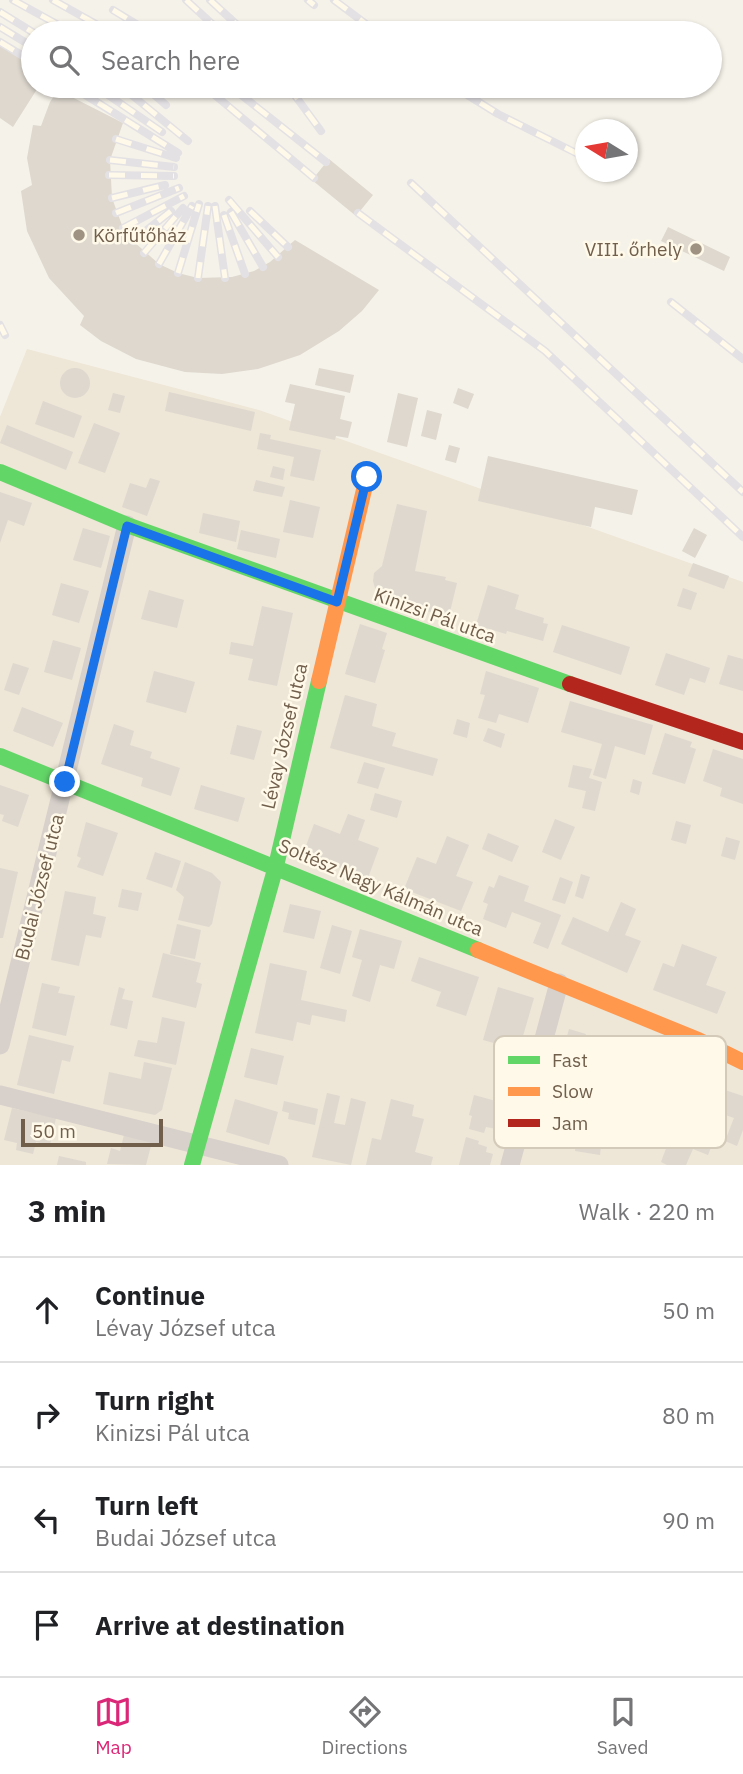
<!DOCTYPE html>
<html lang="en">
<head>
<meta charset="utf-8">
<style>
	body { margin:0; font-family:"IBM Plex Sans",sans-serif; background:#f6f6f6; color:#202124 }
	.compass { position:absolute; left:575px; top:119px; width:63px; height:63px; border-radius:50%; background:#fff; box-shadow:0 2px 5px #0004; rotate:281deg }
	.scale { position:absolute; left:21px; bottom:18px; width:142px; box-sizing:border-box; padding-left:7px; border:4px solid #715e4b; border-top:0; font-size:19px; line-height:24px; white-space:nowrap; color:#715e4b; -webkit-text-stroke:5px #fef9e9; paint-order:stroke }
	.stop { position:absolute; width:21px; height:21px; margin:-16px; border:5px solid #1a73e8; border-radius:50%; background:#fff }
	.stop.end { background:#1a73e8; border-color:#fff; box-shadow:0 2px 7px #0008 }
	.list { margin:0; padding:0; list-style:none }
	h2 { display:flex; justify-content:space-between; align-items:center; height:91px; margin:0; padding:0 28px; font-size:30px }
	h2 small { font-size:23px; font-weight:400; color:#757577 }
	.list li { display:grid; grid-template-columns:46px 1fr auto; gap:21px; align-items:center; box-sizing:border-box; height:105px; padding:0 28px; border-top:2px solid #e0e0e0 }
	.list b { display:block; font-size:26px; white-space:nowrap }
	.list p { margin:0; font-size:23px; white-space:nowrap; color:#757577 }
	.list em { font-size:23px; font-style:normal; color:#757577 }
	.icon { flex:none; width:38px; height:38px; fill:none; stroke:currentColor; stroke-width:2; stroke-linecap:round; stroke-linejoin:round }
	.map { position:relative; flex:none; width:743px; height:1165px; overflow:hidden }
	.search { position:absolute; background:#fff; box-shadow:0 2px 5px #0004; left:21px; right:21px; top:21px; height:77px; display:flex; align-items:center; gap:18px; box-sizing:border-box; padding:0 24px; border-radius:38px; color:#757577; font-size:26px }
	.sheet { height:511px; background:#fff }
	nav { display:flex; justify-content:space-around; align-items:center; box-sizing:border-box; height:98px; border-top:2px solid #e0e0e0; background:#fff; font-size:19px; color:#757577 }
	nav a { display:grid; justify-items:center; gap:4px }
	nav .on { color:#db2777 }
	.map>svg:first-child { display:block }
	.residential { fill:#eee6d6 }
	.building { fill:#ded8cf }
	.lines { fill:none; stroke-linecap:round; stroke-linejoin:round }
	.street { stroke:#d7d0cb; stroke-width:19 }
	.fast { stroke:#63d668; stroke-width:16 }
	.slow { stroke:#ff974d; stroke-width:16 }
	.jam { stroke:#b3261e; stroke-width:16 }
	.rail-casing { stroke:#e4e1e4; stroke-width:8 }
	.rail { stroke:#fef9e9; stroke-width:5; stroke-dasharray:16; stroke-linecap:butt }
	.route { stroke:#1a73e8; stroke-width:9 }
	.poi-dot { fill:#9f9282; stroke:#fef9e9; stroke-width:2.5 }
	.labels { text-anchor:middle; stroke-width:5; stroke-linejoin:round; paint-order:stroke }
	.poi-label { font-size:19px; fill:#715e4b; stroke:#fef9e9; text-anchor:start }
	.street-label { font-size:19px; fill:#715e4b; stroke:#fef9e9 }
	.key { fill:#fef9e9; stroke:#d4caba; stroke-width:2 }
	.key-label { font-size:19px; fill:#715e4b }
</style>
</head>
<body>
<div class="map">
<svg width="743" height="1165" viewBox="0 0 743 1165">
	<rect width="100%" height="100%" fill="#f5f2e9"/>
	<path class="residential" d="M27,349L259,410L743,582V1165H0V417Z"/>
	<path class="building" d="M0,44L33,65V86H39L13,127L0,118Z
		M58,90L123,123L110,160L112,198L123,228L133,241L159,264L178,273L198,278L232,277L254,271L270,262L295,240L379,290L362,311L339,331L300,355L258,369L222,374L185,372L136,359L101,341L80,325L84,316L49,278L27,231L21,191L32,185L27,158L33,125L41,126L50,102Z
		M329,159L373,195L356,216L312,180Z
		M668,227L730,257L724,271L661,241Z
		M60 383a15 15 0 1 1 30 0a15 15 0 1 1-30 0Z
		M319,368L354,375L350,393L315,385Z
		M290,384L345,396L340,419L352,422L348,438L336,436L335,440L289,430L295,404L285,402Z
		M458,388L474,394L468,409L453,403Z
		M169,392L255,412L251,431L165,411Z
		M113,393L125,396L120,413L108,410Z
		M398,393L418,398L407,447L387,442Z
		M43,401L82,416L74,438L35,424Z
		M427,410L442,414L436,440L421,436Z
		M94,423L120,433L105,473L78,463Z
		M7,425L73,452L66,470L0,443Z
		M260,433L271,435L270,439L321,450L314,481L290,476L294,457L257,449Z
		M449,445L460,448L456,463L445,460Z
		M488,456L638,490L632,515L595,507L591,527L478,501Z
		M273,466L285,469L283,480L270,477Z
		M150,478L160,481L147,516L122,507L130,483L146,488Z
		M256,480L285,487L282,497L253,491Z
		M0,492L32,503L24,526L8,520L0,543Z
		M290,500L320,507L313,538L283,532Z
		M397,504L427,511L415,571L446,577L445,580L457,583L449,616L404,606L405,598L382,593L375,588L373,581L374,573L382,566Z
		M203,513L240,521L236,542L199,533Z
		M83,528L110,536L101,568L73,560Z
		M694,528L707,535L695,558L682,551Z
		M241,530L280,539L276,558L237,549Z
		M693,563L729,576L724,589L688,576Z
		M61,583L89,591L79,623L52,615Z
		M488,585L519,595L515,609L544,618L543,623L548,624L543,641L507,631L506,634L476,625Z
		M683,588L697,593L691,610L677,606Z
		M149,590L184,600L177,628L141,619Z
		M262,606L293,613L277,686L248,680L253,659L229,654L231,642L253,646Z
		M360,624L387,633L382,649L385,650L375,683L345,674Z
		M562,625L630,647L621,675L553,652Z
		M53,640L81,648L72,680L44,672Z
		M666,653L710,668L705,683L690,678L684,695L655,685Z
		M728,655L743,659V691L719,684Z
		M13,663L29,668L19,695L4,690Z
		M154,671L195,682L186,713L146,702Z
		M486,671L539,688L528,723L499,714L496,723L478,718L485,695L480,694Z
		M345,695L377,704L372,726L396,733L392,746L438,759L433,776L330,748Z
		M570,701L653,725L645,755L615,746L606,779L593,775L602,744L561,732Z
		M22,707L63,723L53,747L13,731Z
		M457,719L470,723L467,738L453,734Z
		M114,724L134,731L130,745L152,752L150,758L180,768L171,796L141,786L143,778L101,764Z
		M237,725L262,731L254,760L230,754Z
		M488,728L505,734L501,748L483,741Z
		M665,733L692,742L690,747L696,749L685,784L652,774Z
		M713,749L743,759V804L720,796L722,788L703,781Z
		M364,762L385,768L378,789L357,783Z
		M573,765L592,769L589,778L602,782L595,811L582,808L586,791L568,787Z
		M633,779L642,782L639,795L630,792Z
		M0,785L29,795L18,827L2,821L4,815L0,814Z
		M201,785L245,798L238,822L194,809Z
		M375,793L402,801L397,818L370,810Z
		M348,814L365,820L358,840L379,848L368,878L303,854L314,824L340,834Z
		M555,819L575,827L561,860L542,852Z
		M676,821L691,825L686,844L671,840Z
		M86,822L118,833L103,876L77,867L81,858L77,856Z
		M488,833L519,846L512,862L482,849Z
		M447,836L469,845L456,876L473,882L461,911L404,889L417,857L436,864Z
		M726,837L740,841L735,860L721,856Z
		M155,852L181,861L172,888L146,879Z
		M185,862L212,873L221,882L212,924L209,927L178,920L184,897L176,890Z
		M0,868L18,872L3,938H0Z
		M581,874L590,877L583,899L575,896Z
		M499,875L529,886L524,901L561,915L548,949L533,943L541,923L512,912L506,928L483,919L488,904L483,902L489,886L494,888Z
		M560,877L573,882L565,904L552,900Z
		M122,889L142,893L138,911L118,907Z
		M65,891L96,897L93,914L106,917L101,938L86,935L79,966L51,960Z
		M621,902L636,909L625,935L641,941L627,973L561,944L573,917L608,932Z
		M290,904L321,911L314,939L283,932Z
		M177,924L201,930L195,959L170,954Z
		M332,925L352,931L340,974L320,968Z
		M360,929L402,941L394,969L380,965L370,1002L352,996L362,960L352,957Z
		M682,944L717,957L706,985L726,992L717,1014L653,990L663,963L674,967Z
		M163,953L201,963L196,982L202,984L196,1008L152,997Z
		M419,957L479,977L466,1016L436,1006L441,992L411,981Z
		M270,963L307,971L301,1000L347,1010L345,1022L312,1015L310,1025L297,1022L293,1041L255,1033Z
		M42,983L60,987L58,993L75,996L66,1036L32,1028Z
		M119,987L125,989L122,999L133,1001L127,1029L110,1025Z
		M498,987L534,998L519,1050L483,1040Z
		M162,1017L185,1022L176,1065L134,1056L138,1040L157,1043Z
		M569,1029L586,1034L583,1043L593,1046L586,1070L560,1063Z
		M29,1035L74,1046L70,1062L62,1060L54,1094L17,1085Z
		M251,1048L284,1056L277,1085L244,1077Z
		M144,1062L172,1068L162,1110L155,1115L103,1104L109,1072L141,1079Z
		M725,1090L743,1096V1130L737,1146L725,1141L734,1118L717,1112Z
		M327,1093L340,1096L334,1123L345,1125L351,1098L366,1102L351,1165L312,1157Z
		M474,1095L503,1103L497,1129L486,1127L484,1133L469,1129L472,1116L469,1115Z
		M235,1099L278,1112L269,1145L226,1132Z
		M391,1099L414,1105L412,1116L424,1119L415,1152L433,1157L431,1165H366L372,1138L381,1140Z
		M284,1101L318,1109L315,1125L288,1119L289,1113L282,1111Z
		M12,1108L56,1118L50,1145L36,1142L33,1154L16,1150L17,1143L4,1140Z
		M661,1110L717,1132L708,1155L693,1149L686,1165H667L661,1162L671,1135L653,1128Z
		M124,1135L152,1142L146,1165L107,1164L111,1148L120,1151Z
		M466,1137L479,1141L478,1144L487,1147L486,1152L493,1154L490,1165H459Z
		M577,1140L601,1145L600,1155L575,1151Z
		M59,1156L86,1162V1165H57Z"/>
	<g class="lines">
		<path class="street" d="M0,1045L127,525
			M0,1095L279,1165
			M510,1165L559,983"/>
		<path class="fast" d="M0,472L127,525L570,684
			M0,756L478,950
			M192,1165L276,866L319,681"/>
		<path class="slow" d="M319,681L367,477
			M478,950L698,1040L743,1062"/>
		<path class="jam" d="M570,684L743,742"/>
		<defs>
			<path id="rail" d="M13,0L73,33
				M53,0L112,33
				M186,0L222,33
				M210,0L246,33
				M308,0L314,5
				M334,0L378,33
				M113,10L151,33
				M0,12L34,33
				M0,27L33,47
				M0,42L33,62
				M71,86L178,153
				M95,86L162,132
				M118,86L133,96L188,141
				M144,86L166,105
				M204,86L314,178
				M230,86L326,162
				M288,86L321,131
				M453,86L498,114L586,158
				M116,139L176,158
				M110,160L174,167
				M109,175L174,176
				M411,183L743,492
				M112,198L165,185
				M229,200L278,257
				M215,206L225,278
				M250,211L288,247
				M231,212L263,267
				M116,213L179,188
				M358,213L545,351L743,537
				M224,215L245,274
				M123,228L184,196
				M133,241L171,211
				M144,253L183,208
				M159,264L192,206
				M178,273L199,204
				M198,278L208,206
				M671,302L743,359
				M0,325L5,335"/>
		</defs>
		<use href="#rail" class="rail-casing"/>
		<use href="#rail" class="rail"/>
	</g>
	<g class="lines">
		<path class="route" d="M65,782L127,526L337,602L367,477"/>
	</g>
	<g class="poi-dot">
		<circle cx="79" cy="235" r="7"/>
		<circle cx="696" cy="249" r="7"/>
	</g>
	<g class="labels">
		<g class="poi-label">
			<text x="93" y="242">Körfűtőház</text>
			<text x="682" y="256" text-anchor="end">VIII. őrhely</text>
		</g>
		<g class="street-label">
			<text transform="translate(435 615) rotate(20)" y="7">Kinizsi Pál utca</text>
			<text transform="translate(284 736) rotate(-77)" y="7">Lévay József utca</text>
			<text transform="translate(39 887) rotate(-76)" y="7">Budai József utca</text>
			<text transform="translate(381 887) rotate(23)" y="7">Soltész Nagy Kálmán utca</text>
		</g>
	</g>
	<rect x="494" y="1036" width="232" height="112" rx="10" class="key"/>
	<rect x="508" y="1056" width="32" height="8" fill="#63d668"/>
	<rect x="508" y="1087" width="32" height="9" fill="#ff974d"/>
	<rect x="508" y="1119" width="32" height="8" fill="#b3261e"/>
	<g class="key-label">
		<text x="552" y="1067">Fast</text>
		<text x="552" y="1098">Slow</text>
		<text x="552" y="1130">Jam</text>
	</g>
</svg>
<svg class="compass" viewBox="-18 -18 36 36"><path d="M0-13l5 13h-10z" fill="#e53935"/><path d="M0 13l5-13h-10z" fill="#757577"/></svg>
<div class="scale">50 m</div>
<div class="stop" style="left:367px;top:477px"></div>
<div class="stop end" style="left:65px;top:782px"></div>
<div class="search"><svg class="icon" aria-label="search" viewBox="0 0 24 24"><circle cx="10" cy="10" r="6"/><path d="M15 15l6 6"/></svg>Search here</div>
</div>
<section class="sheet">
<h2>3 min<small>Walk · 220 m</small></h2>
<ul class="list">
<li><svg class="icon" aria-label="ahead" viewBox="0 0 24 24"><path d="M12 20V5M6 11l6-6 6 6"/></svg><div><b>Continue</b><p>Lévay József utca</p></div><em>50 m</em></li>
<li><svg class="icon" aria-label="right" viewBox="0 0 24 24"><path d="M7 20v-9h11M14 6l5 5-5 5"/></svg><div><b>Turn right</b><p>Kinizsi Pál utca</p></div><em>80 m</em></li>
<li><svg class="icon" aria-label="left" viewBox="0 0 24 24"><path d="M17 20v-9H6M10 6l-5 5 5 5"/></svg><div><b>Turn left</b><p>Budai József utca</p></div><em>90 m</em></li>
<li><svg class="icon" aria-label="arrive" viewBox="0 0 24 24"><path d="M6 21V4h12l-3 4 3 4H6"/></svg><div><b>Arrive at destination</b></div></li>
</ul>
</section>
<nav>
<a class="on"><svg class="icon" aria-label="map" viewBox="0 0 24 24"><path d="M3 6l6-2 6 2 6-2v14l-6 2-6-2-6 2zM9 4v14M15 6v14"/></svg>Map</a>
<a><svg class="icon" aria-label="directions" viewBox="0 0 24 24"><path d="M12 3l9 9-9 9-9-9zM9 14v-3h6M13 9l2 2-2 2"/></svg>Directions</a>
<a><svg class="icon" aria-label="saved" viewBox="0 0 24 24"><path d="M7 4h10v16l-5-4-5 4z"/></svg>Saved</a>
</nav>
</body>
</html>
